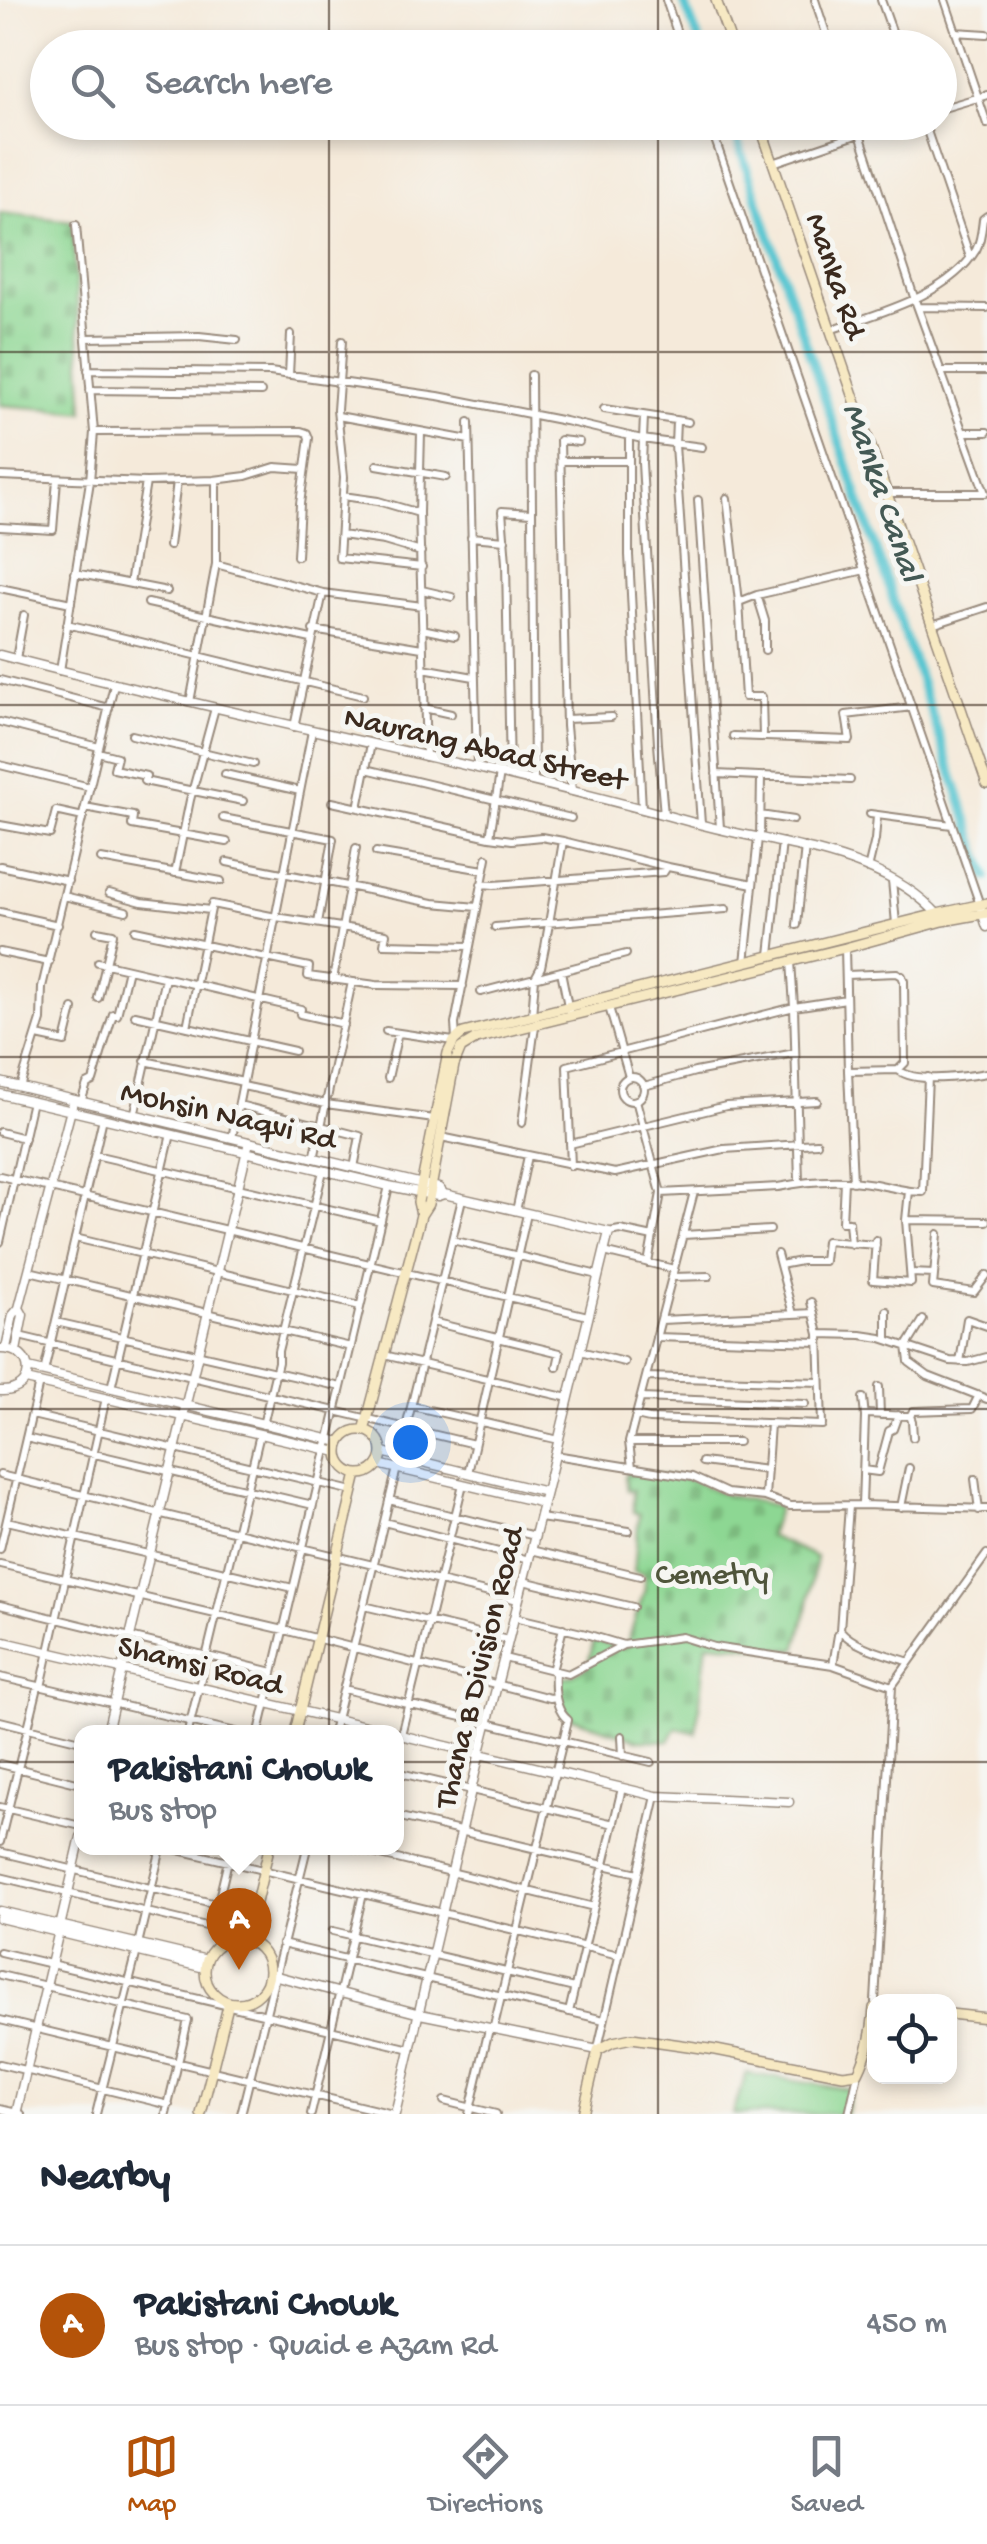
<!DOCTYPE html>
<html lang="en">
<head>
<meta charset="utf-8">
<style>
	body { margin:0; font-family:"Gochi Hand",sans-serif; background:#f2f2f3; color:#1f2937 }
	.controls { position:absolute; right:30px; bottom:30px; display:grid; overflow:hidden; border-radius:20px; box-shadow:0 5px 15px #0003 }
	.controls button { width:90px; height:90px; display:grid; place-items:center; padding:0; border:0; border-bottom:2px solid #e0e1e3; background:#fff; color:#1f2937; font:50px sans-serif }
	.you { position:absolute; left:410px; top:1442px; width:35px; height:35px; margin:-25px; border:8px solid #fff; border-radius:50%; background:#1a73e8; box-shadow:0 0 0 15px #1a73e833 }
	.badge { display:grid; place-items:center; width:65px; height:65px; border-radius:50%; background:#b45309; color:#fff; font-size:32px; font-weight:700 }
	.pin { position:absolute; translate:-50% -82px; filter:drop-shadow(0 2px 5px #0008) }
	.pin::after { content:''; position:absolute; top:52px; width:35px; height:30px; background:inherit; clip-path:polygon(0 0,100% 0,50% 100%) }
	.popup { position:absolute; left:74px; top:1725px; width:330px; height:130px; box-sizing:border-box; display:grid; place-content:center; border-radius:20px; background:#fff; filter:drop-shadow(0 2px 8px #0005); font-size:32px; white-space:nowrap; color:#747a83 }
	.popup b { font-size:38px; color:#1f2937 }
	.popup::after { content:''; position:absolute; left:50%; top:100%; margin-left:-20px; border:20px solid transparent; border-top-color:#fff }
	.list { margin:0; padding:0; list-style:none }
	h2 { display:flex; justify-content:space-between; align-items:center; height:130px; margin:0; padding:0 40px; font-size:42px }
	h2 small { font-size:32px; font-weight:400; color:#747a83 }
	.list li { display:grid; grid-template-columns:65px 1fr auto; gap:30px; align-items:center; box-sizing:border-box; height:160px; padding:0 40px; border-top:2px solid #e0e1e3 }
	.list b { display:block; font-size:38px; white-space:nowrap }
	.list p { margin:0; font-size:32px; white-space:nowrap; color:#747a83 }
	.list em { font-size:32px; font-style:normal; color:#747a83 }
	.icon { flex:none; width:55px; height:55px; fill:none; stroke:currentColor; stroke-width:2; stroke-linecap:round; stroke-linejoin:round }
	.map { position:relative; flex:none; width:987px; height:2114px; overflow:hidden }
	.search { position:absolute; background:#fff; box-shadow:0 5px 15px #0003; left:30px; right:30px; top:30px; height:110px; display:flex; align-items:center; gap:25px; box-sizing:border-box; padding:0 35px; border-radius:55px; color:#747a83; font-size:38px }
	.sheet { height:290px; background:#fff }
	nav { display:flex; justify-content:space-around; align-items:center; box-sizing:border-box; height:140px; border-top:2px solid #e0e1e3; background:#fff; font-size:28px; color:#747a83 }
	nav a { display:grid; justify-items:center; gap:5px }
	nav .on { color:#b45309 }
	.map>svg:first-child { display:block }
	.cemetery { fill:url(#cemetery-stones); stroke:#648058; stroke-width:2.5 }
	.pitch { fill:#8dd793; stroke:#648058; stroke-width:2.5 }
	.lines { fill:none; stroke-linecap:round; stroke-linejoin:round }
	.canal { stroke:#59c6d1; stroke-width:9 }
	.minor-casing { stroke:#988a7c; stroke-width:10 }
	.tertiary-casing { stroke:#988a7c; stroke-width:11 }
	.secondary-casing { stroke:#988a7c; stroke-width:12 }
	.minor { stroke:#fff; stroke-width:6 }
	.tertiary { stroke:#fff; stroke-width:8 }
	.secondary { stroke:#f7e9c3; stroke-width:9 }
	.grid { fill:none; stroke:#3b2a1e; stroke-width:2.5; stroke-opacity:0.55 }
	.labels { text-anchor:middle; stroke-width:10; stroke-linejoin:round; paint-order:stroke }
	.street-label { font-size:32px; fill:#3b2a1e; stroke:#f6f6f2 }
	.park-label { font-size:32px; fill:#50553b; stroke:#f6f6f2 }
	.water-label { font-size:35px; font-style:italic; fill:#445954; stroke:#f6f6f2 }
</style>
</head>
<body>
<div class="map">
<svg width="987" height="2114" viewBox="0 0 987 2114">
	<defs>
		<pattern id="cemetery-stones" width="16" height="16" patternUnits="userSpaceOnUse" patternTransform="scale(2.5)"><rect width="16" height="16" fill="#8dd793"/><path d="M2 7V4a2 2 0 0 1 4 0v3zM10 15v-3a2 2 0 0 1 4 0v3z" fill="#7bb97e"/></pattern>
	</defs>
	<rect width="100%" height="100%" fill="#f6f6f2"/>
	<filter id="ink" filterUnits="userSpaceOnUse"><feTurbulence type="fractalNoise" baseFrequency=".01" numOctaves="2"/><feDisplacementMap in="SourceGraphic" scale="20" xChannelSelector="R" yChannelSelector="G"/><feConvolveMatrix kernelMatrix="1 2 1 2 8 2 1 2 1" color-interpolation-filters="sRGB"/></filter>
	<filter id="wash" filterUnits="userSpaceOnUse"><feTurbulence type="fractalNoise" baseFrequency=".0048" numOctaves="4" result="noise"/><feDisplacementMap in="SourceGraphic" scale="40" xChannelSelector="R" yChannelSelector="G"/><feGaussianBlur stdDeviation="2.25" result="paint"/><feColorMatrix in="noise" values="0 0 0 0 0 0 0 0 0 0 0 0 0 0 0 0 0 1.4 0 .05"/><feComposite in="paint" operator="in"/></filter>
	<g filter="url(#wash)">
		<rect width="100%" height="100%" fill="#f5eada"/>
		<path class="cemetery" d="M0,213L72,221L84,412L0,405Z
			M628,1470L691,1480L726,1495L779,1506L769,1536L816,1557L807,1609L796,1650L707,1643L696,1733L676,1728L669,1741L638,1740L566,1716L559,1692V1679L572,1675L587,1667L594,1640L626,1648L645,1589L644,1574L634,1571L639,1514L633,1512V1490H627L625,1477Z"/>
		<path class="pitch" d="M746,2073L851,2090L846,2114H733Z"/>
		<g class="lines">
			<path class="canal" d="M683,0L702,48
				M731,122L987,877"/>
		</g>
	</g>
	<g filter="url(#ink)">
		<g class="lines">
			<defs>
				<path id="minor" d="M666,0L682,48
					M815,0L831,48
					M881,0L898,48
					M945,0L987,124
					M955,32L987,34
					M940,109L987,95
					M709,122L980,905
					M856,122L915,300L985,493
					M924,122L970,257
					M773,163L895,122
					M918,307L987,308
					M830,330C878,313 948,296 976,250C981,241 982,228 983,219L987,216
					M86,338L199,336L237,340
					M342,341L337,410L344,477L339,558L422,567
					M88,370L270,372L438,396L565,421L642,439L702,447
					M941,371H987
					M289,375L291,334
					M531,375L534,781
					M90,390L261,392
					M604,409L688,422
					M338,416L469,440
					M644,416L642,463L658,744L664,815
					M676,421L675,445L701,824
					M469,422L477,768
					M94,432L301,431L307,433L309,438L300,504L297,556
					M421,432L419,513L426,757
					M963,432H987
					M629,436V555L642,809
					M561,461H628
					M377,465L446,477
					M0,476L146,482L214,480L246,476L275,467L304,469
					M887,493H985
					M343,496L378,501L419,513
					M727,498L739,602L745,697H762L763,737
					M698,500L720,828
					M0,527L53,530L57,479
					M341,535L384,541L421,552
					M471,537L505,540
					M169,546L177,481
					M216,564L323,593L422,606
					M75,573L167,591
					M130,584L146,482
					M0,588L71,603
					M422,590L452,597
					M757,595L765,621V650
					M739,602L757,595L865,570
					M148,603L311,639
					M67,624L363,696
					M932,625L987,607
					M422,629L455,636
					M313,630L422,648
					M16,659L24,615
					M423,668L474,677
					M60,671L90,481L94,432L76,225
					M0,680L109,708
					M190,702L216,564V480
					M424,708L451,714
					M566,719L611,717
					M0,722L99,747
					M294,727L323,593
					M132,735L253,764
					M733,736L850,740L846,715L912,707
					M98,752L117,757L114,769L146,776L144,781L243,801
					M569,764L610,773
					M0,765L90,787
					M366,769L571,818
					M225,774L300,791
					M716,774L850,780
					M510,776L506,563L502,511L531,513
					M572,791L566,726L560,440L579,442
					M332,802L490,837L512,840L541,837L563,841L668,867L753,884
					M85,807L133,816L132,825L227,842
					M358,808L371,744
					M870,814L952,825
					M760,815L793,820
					M223,818L333,839L318,923
					M0,825L50,834L56,811L83,817
					M490,837L500,773
					M760,838L761,777
					M376,852L484,870
					M101,859L221,881
					M227,862L433,903L477,907
					M0,866L68,881
					M868,869L875,840L877,816
					M175,873L190,800L215,708
					M892,880L896,924
					M481,884L494,885L664,872L667,867
					M109,893L142,902L210,910
					M64,896L126,911
					M0,912L58,925
					M797,925L805,847
					M495,927L726,909
					M135,930L309,967L308,976L376,985L463,986
					M97,931L113,934L98,998
					M845,948L848,1071L853,1182
					M0,952L49,962
					M770,955L782,842
					M791,961L794,1007L799,1182
					M98,962L301,1009L300,1014L344,1024
					M745,963L758,838
					M561,971L569,1011
					M846,975L897,973L902,976L904,981L905,1063L898,1070L848,1071
					M333,980L356,848
					M481,992L626,954
					M609,1007L629,1077
					M135,1015L294,1051
					M532,1016L535,978L541,967L545,947L563,841
					M187,1027L212,904L276,917L386,934L384,944L470,946
					M386,1031L453,1041
					M37,1036L65,1042L73,1009
					M456,1039L455,1024L487,858
					M145,1061L243,1082
					M898,1070C917,1084 963,1077 987,1073
					M620 1089a12 12 0 1 1 24 0a12 12 0 1 1-24 0Z
					M388,1078L398,1033
					M243,1086L326,1104L434,1119
					M644,1086L695,1072L795,1053
					M20,1087L41,1020L42,987L114,685
					M636,1100L661,1193L648,1263
					M81,1102L87,1084L93,1081L113,1014L117,1015L128,969
					M239,1105L360,1136L354,1168
					M134,1116L165,978
					M522,1123L535,1026
					M0,1132L24,1138
					M441,1137L615,1173L724,1149L817,1143
					M232,1138L312,731
					M570,1144L726,1106L817,1101
					M95,1155L381,1221
					M314,1159L352,982
					M571,1166L567,1066L794,1007L846,999
					M0,1176L588,1316
					M844,1181L842,1222H849L851,1244
					M661,1193L778,1187C811,1180 841,1178 875,1184C891,1187 907,1192 923,1192L928,1077
					M516,1211L528,1156
					M906,1220L987,1221
					M609,1232L620,1230L653,1237
					M938,1234L933,1286L974,1292L987,1275
					M683,1235L770,1230
					M75,1238L360,1306
					M452,1240L598,1275
					M876,1240L873,1280L911,1283L906,1220L909,1191
					M0,1242L32,1101
					M604,1252L674,1269
					M777,1254L793,1314
					M780,1265L801,1261H824L826,1241L876,1245
					M29,1271L351,1347
					M911,1273L934,1274
					M672,1277L709,1276
					M887,1311V1340
					M661,1320L814,1313
					M923,1320L907,1346L909,1362L928,1376L987,1399
					M56,1322L341,1387
					M432,1322L560,1353L557,1367
					M819,1334L861,1335L881,1338L950,1361L968,1362L987,1357
					M19,1336L474,1444
					M656,1337L819,1342
					M580,1351L624,1362
					M384,1355L569,1398
					M960,1362L967,1319L987,1326
					M44,1372L103,1118
					M646,1377L820,1382
					M879,1387L880,1415
					M111,1388L171,1134
					M641,1398L805,1404
					M412,1406L559,1440
					M865,1414L910,1416L913,1411L972,1409L978,1397
					M32,1415L353,1491
					M636,1416L649,1419L822,1425L819,1334L811,1302
					M910,1416L912,1421L913,1437
					M263,1425L278,1362V1351L323,1171
					M26,1438L313,1505
					M629,1442H738
					M555,1455L692,1477L727,1493L765,1497L790,1506L863,1505L987,1509
					M399,1456L462,1199
					M702,1462L767,1470
					M632,1467L629,1442L694,1192
					M863,1470L878,1472L889,1431L893,1429L898,1415
					M468,1473L527,1214
					M0,1475L518,1600
					M975,1479L979,1510
					M765,1497L770,1424
					M389,1500L535,1536
					M862,1505L865,1417L863,1398
					M849,1506L840,1630C855,1648 887,1654 909,1662
					M901,1507L909,1468
					M540,1518L629,1531
					M7,1521L293,1588
					M384,1522L529,1560
					M0,1549L39,1383
					M531,1550L640,1576
					M0,1564L284,1630L550,1698L556,1697
					M523,1581L633,1607
					M0,1605L273,1672
					M364,1606L508,1640
					M514,1617L586,1634L623,1645L682,1637L714,1647L833,1665L892,1686
					M504,1658L568,1674L623,1645
					M833,1665L838,1635L841,1632
					M552,1671L563,1628
					M0,1677L236,1732
					M41,1687L106,1398
					M344,1689L651,1762
					M0,1721L81,1741
					M188,1732L260,1434
					M259,1732L389,1186
					M333,1732L397,1468
					M622,1736L623,1756
					M396,1755L463,1484
					M0,1764L81,1784
					M396,1772L614,1824
					M0,1807L81,1826
					M396,1816L638,1873
					M0,1842L38,1687
					M170,1848L619,1955
					M352,1848L594,1907
					M0,1852L254,1913
					M0,1877L248,1936
					M212,1928L231,1848
					M333,1931L574,1988
					M138,1944L161,1848
					M282,1944L604,2020
					M0,1952L411,2049
					M0,1975L188,2020L166,2114
					M875,2002L892,1686L987,1554
					M569,2012L622,1788
					M0,2020L393,2114
					M493,2030L568,1720C555,1710 554,1688 555,1672
					M598,2048L656,1796
					M0,2064L169,2105
					M444,2101L496,2114
					M0,2109L21,2114
					M96,2114L137,1951
					M241,2114L307,1848
					M311,2114L363,1894
					M469,2114L489,2029
					M849,2114L858,2074"/>
				<path id="tertiary" d="M0,655C220,713 445,756 665,815C697,824 729,832 761,838C823,852 895,866 939,916
					M981,909L987,927
					M0,1082L439,1188L444,1194
					M0,1094L389,1186L438,1196L444,1194L609,1232L546,1492L480,1752L395,2114
					M6,1348L13,1315L19,1308L72,1106
					M0,1349C37,1348 37,1393 0,1391
					M16,1351L23,1315L19,1308
					M28,1368L340,1442
					M26,1380L338,1452
					M382,1452L546,1492
					M378,1464L543,1503
					M0,1641L391,1732
					M107,1732L249,1142
					M396,1734L656,1796L789,1802
					M0,1911L207,1960
					M0,1918L205,1968
					M269,1974L420,2014L598,2050
					M16,2114L81,1837"/>
				<path id="secondary" d="M716,0L733,48
					M759,122L987,784
					M421,1215L418,1202L448,1053L454,1041L463,1033L937,914L987,903
					M338 1452a22 22 0 1 1 44 0a22 22 0 1 1-44 0Z
					M364,1431L421,1215L428,1204L454,1065L461,1048L476,1039L845,948L943,921L987,913
					M295,1732L357,1474
					M205 1971a32 32 0 1 1 64 0a32 32 0 1 1-64 0Z
					M247,1940L269,1848
					M950,2014L987,2018
					M201,2114L229,2002
					M583,2114L598,2050L613,2042L632,2038L716,2050L843,2075L858,2073C869,2051 872,2032 874,2008"/>
			</defs>
			<use href="#minor" class="minor-casing"/>
			<use href="#tertiary" class="tertiary-casing"/>
			<use href="#secondary" class="secondary-casing"/>
			<use href="#minor" class="minor"/>
			<use href="#tertiary" class="tertiary"/>
			<use href="#secondary" class="secondary"/>
		</g>
	</g>
	<path class="grid" d="M329,0V48M658,0V48M329,122V2114M658,122V2114M0,352H987M0,705H987M0,1057H987M0,1409H987M0,1762H987"/>
	<g class="labels">
		<g class="street-label">
			<text transform="translate(838 275) rotate(71)" y="11">Manka Rd</text>
			<text transform="translate(486 746) rotate(13)" y="11">Naurang Abad Street</text>
			<text transform="translate(229 1113) rotate(13)" y="11">Mohsin Naqvi Rd</text>
			<text transform="translate(201 1663) rotate(14)" y="11">Shamsi Road</text>
			<text transform="translate(477 1667) rotate(-76)" y="11">Thana B Division Road</text>
		</g>
		<g class="park-label">
			<text x="712" y="1583">Cemetry</text>
		</g>
		<g class="water-label">
			<text transform="translate(885 491) rotate(71)" y="12">Manka Canal</text>
		</g>
	</g>
</svg>
<div class="controls">
<button><svg class="icon" aria-label="locate" viewBox="0 0 24 24"><circle cx="12" cy="12" r="6"/><path d="M12 2v4M12 18v4M2 12h4M18 12h4"/></svg></button>
</div>
<div class="you"></div>
<div class="pin badge" style="left:239px;top:1970px">A</div>
<div class="popup"><b>Pakistani Chowk</b>Bus stop</div>
<div class="search"><svg class="icon" aria-label="search" viewBox="0 0 24 24"><circle cx="10" cy="10" r="6"/><path d="M15 15l6 6"/></svg>Search here</div>
</div>
<section class="sheet">
<h2>Nearby<small></small></h2>
<ul class="list">
<li><span class="badge">A</span><div><b>Pakistani Chowk</b><p>Bus stop · Quaid e Azam Rd</p></div><em>450 m</em></li>
</ul>
</section>
<nav>
<a class="on"><svg class="icon" aria-label="map" viewBox="0 0 24 24"><path d="M3 6l6-2 6 2 6-2v14l-6 2-6-2-6 2zM9 4v14M15 6v14"/></svg>Map</a>
<a><svg class="icon" aria-label="directions" viewBox="0 0 24 24"><path d="M12 3l9 9-9 9-9-9zM9 14v-3h6M13 9l2 2-2 2"/></svg>Directions</a>
<a><svg class="icon" aria-label="saved" viewBox="0 0 24 24"><path d="M7 4h10v16l-5-4-5 4z"/></svg>Saved</a>
</nav>
</body>
</html>
